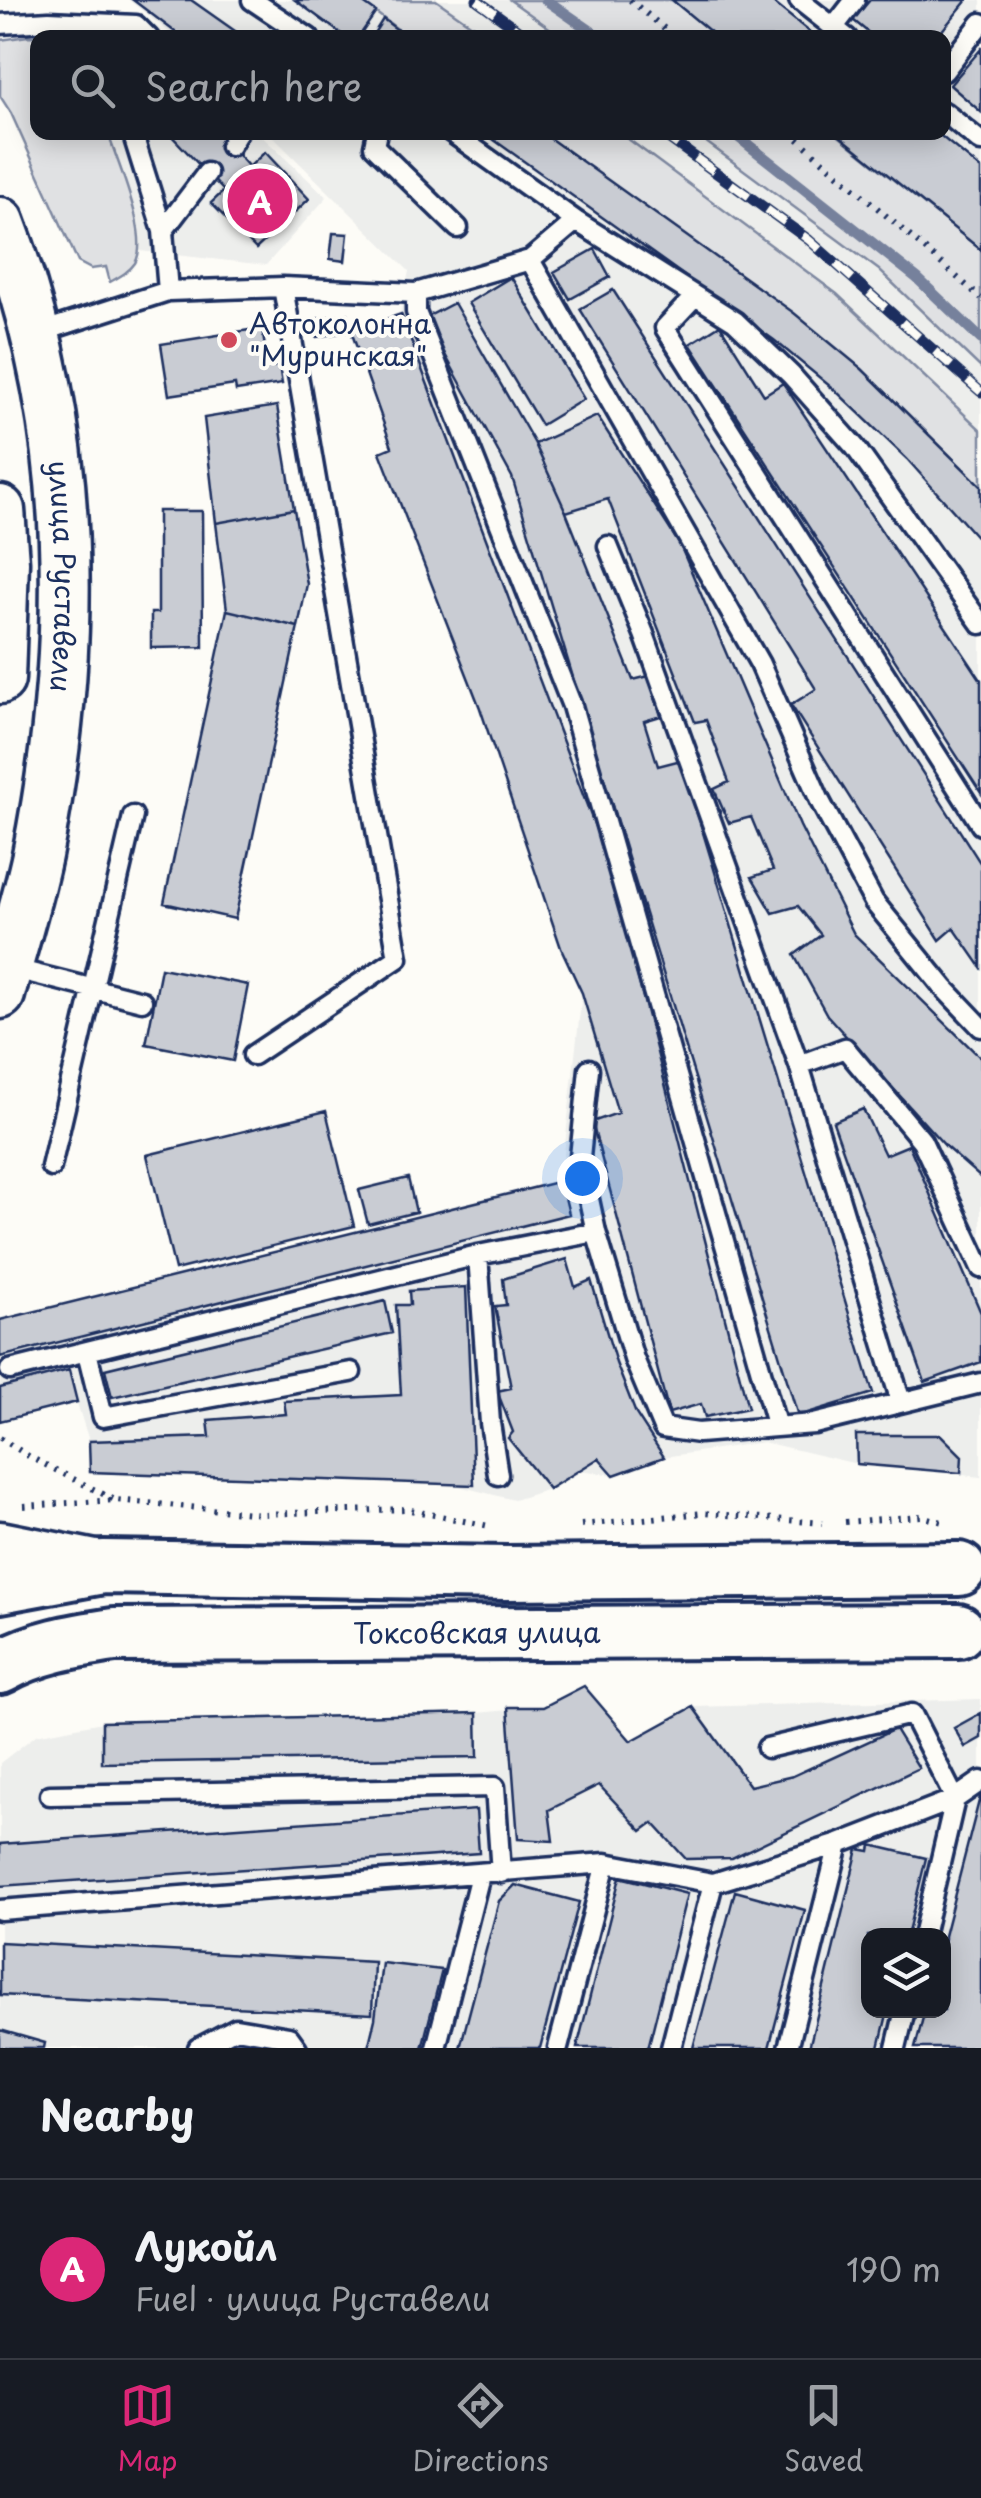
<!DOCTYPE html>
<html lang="en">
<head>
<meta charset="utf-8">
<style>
	body { margin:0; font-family:"Playpen Sans",sans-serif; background:#242831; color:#f1f3f6 }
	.controls { position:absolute; right:30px; bottom:30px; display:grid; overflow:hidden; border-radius:20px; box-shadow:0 5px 25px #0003 }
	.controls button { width:90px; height:90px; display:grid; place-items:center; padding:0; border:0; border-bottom:2px solid #363941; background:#171b24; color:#f1f3f6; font:50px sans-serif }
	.you { position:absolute; left:582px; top:1178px; width:35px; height:35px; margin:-25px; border:8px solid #fff; border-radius:50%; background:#1a73e8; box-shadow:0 0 0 15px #1a73e833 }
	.badge { display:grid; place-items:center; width:65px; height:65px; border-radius:50%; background:#db2777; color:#fff; font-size:32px; font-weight:700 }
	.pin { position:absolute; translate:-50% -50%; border:5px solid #fff; box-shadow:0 2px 10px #0006 }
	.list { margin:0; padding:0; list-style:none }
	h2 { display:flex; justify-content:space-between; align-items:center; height:130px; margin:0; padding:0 40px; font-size:42px }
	h2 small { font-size:32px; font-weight:400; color:#9ea1a6 }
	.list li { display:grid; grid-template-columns:65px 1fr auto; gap:30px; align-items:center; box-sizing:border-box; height:180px; padding:0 40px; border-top:2px solid #363941 }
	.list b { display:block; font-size:38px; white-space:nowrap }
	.list p { margin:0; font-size:32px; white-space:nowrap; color:#9ea1a6 }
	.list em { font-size:32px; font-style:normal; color:#9ea1a6 }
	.icon { flex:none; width:55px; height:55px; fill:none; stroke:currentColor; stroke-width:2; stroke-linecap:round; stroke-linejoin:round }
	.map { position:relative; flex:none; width:981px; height:2048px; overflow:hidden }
	.search { position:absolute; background:#171b24; box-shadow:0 5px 25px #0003; left:30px; right:30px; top:30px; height:110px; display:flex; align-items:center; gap:25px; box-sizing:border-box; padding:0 35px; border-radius:20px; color:#9ea1a6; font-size:38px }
	.sheet { height:310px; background:#171b24 }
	nav { display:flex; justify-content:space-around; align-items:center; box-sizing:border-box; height:140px; border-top:2px solid #363941; background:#171b24; font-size:28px; color:#9ea1a6 }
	nav a { display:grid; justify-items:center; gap:5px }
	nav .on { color:#db2777 }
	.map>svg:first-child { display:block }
	.built { fill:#edeeec; fill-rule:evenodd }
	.green { fill:#e0e1e3; stroke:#7e88a0; stroke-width:2.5 }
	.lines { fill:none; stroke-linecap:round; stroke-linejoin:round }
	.stream { stroke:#76819c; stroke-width:11 }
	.building { fill:#c9ccd3; stroke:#1b2f5e; stroke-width:2.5 }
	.lane-casing { stroke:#1b2f5e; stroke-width:25 }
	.secondary-casing { stroke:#1b2f5e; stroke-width:55 }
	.primary-casing { stroke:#1b2f5e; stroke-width:60 }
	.path { stroke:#1b2f5e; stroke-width:6; stroke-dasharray:2.5 8; stroke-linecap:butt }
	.lane { stroke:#fdfcf7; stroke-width:18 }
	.secondary { stroke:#fdfcf7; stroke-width:48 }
	.primary { stroke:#fdfcf7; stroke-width:52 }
	.rail-casing { stroke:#1b2f5e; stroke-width:11 }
	.rail { stroke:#fdfcf7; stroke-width:8; stroke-dasharray:22; stroke-linecap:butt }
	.poi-dot { fill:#d1495b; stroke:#fdfcf7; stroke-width:4 }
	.labels { text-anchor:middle; stroke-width:8; stroke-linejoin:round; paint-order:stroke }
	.poi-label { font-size:28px; fill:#1b2f5e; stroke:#fdfcf7; text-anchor:start }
	.street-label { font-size:28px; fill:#1b2f5e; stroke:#fdfcf7 }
</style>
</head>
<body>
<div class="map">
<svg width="981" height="2048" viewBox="0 0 981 2048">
	<rect width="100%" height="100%" fill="#fdfcf7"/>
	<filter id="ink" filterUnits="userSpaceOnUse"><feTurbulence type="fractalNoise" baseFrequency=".01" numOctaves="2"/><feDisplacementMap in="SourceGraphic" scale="20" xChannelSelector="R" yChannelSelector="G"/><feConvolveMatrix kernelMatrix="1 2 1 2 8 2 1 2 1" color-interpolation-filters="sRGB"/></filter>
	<g filter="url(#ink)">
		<path class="built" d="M129,0H359L408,37H175Z
			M436,0H510L562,37H489Z
			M672,0H981V250L835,133L944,132V38L718,37Z
			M108,133H258L327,197L266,265L140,251L139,231Z
			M269,133H541L862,369L981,486V1477L857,1464L763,1442L664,1457L614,1475L580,1470L549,1489L514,1500L451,1484L90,1472L89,1441L77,1403L0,1421V1320L561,1181L582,993L561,948L480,708L380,452L392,447L351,331L400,314L409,271Z
			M620,133H694L879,270L981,368V430L837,294Z
			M584,1686L631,1741L693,1707L981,1699V2048H0V1763L36,1735L102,1722L477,1713L543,1707ZM868,1936H944V2010H868Z"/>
		<path class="green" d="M359,0H436L489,37H408Z
			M510,0H672L718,37H562Z
			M28,36L47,37L38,38V132L108,133C117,162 151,237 135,263C129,272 119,277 110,282L106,267L91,269L78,262L11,113L0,96V40Z
			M541,133H620L837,294L981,430V486L862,369Z
			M694,133H835L981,250V368L879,270Z"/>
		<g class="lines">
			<path class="stream" d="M546,0L601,38
				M732,132L917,278L981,339"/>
		</g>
		<path class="building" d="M133,0H191L245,38H183Z
			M295,0H359L376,12L358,38H347Z
			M672,0H770L817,38H718Z
			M870,0H967L936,38H875L853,20Z
			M383,19L408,38H371Z
			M981,49V112L950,85Z
			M168,132H217L249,167L224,191Z
			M483,132H541L794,313L862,369L981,486V542L907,459L837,392L774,340Z
			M835,132H936L981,169V250Z
			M265,152L309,199L256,249L211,203Z
			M333,233L348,234L345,261L330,259Z
			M595,249L610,277L570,299L554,272Z
			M511,277L584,399L541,425L468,303Z
			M613,290L981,864V967L954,928L940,940L791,705L816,689L580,309Z
			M454,303L535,444L566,512L633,680L649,676L661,716L644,721L658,766L681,760L873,1393L798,1416L512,477L425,318Z
			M348,314L351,331L316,337L313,319Z
			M401,314L608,861L748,1408L705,1417L701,1404L669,1413L592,1122L618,1113L582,993L561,948L480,708L380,452L392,447L351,331Z
			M720,325L764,395L783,383L981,680V793L690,344Z
			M262,328L268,367L279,366L282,384L236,391L235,385L169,395L161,344Z
			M277,406L294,509L216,523L204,418Z
			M597,416L680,545L800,826L854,934L981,1058V1178L947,1148L827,1015L794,955L821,935L798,906L773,913L752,877L773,870L751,817L729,823L714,789L729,782L706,720L695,722L608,499L566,512L535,444Z
			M294,509L307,584L298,627L227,610L216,523Z
			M158,511H202L203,647L151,648V613H158Z
			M227,610L298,627L235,919L164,903Z
			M161,968L248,985L233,1061L146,1044Z
			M863,1109L885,1155L909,1145L981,1313V1362L925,1382L833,1122Z
			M326,1111L354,1226L175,1270L147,1155Z
			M408,1178L416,1212L368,1224L359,1190Z
			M561,1181L569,1214L0,1357V1320Z
			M567,1259L575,1287L591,1280L616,1363L636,1414L664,1457L614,1475L599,1458L549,1489L508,1438L513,1432L497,1391L511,1388L495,1306L506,1305L503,1279Z
			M466,1287L474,1485L90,1472L89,1441L210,1437L208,1420L286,1414L284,1401L401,1395L396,1305H410L409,1291Z
			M385,1301L392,1333L112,1397L105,1369Z
			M69,1370L77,1402L0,1421V1388Z
			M856,1435H941L962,1456L961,1473L857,1464Z
			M584,1686L631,1741L693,1707L750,1786L793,1776L895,1729L919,1768L732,1858L686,1859L653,1823L642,1831L599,1785L549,1810L553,1841L518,1839L508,1707H543Z
			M477,1713L478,1757L102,1763V1722Z
			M981,1713V1738L965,1747L954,1728Z
			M981,1793V2048H915L925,2010H944V1936Z
			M476,1810L479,1853L0,1886V1844Z
			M871,1845L926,1858L907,1936H868V2010H888L879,2048H809L858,1849L870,1851Z
			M620,1877L687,1894L648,2048H577Z
			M515,1885L579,1902L540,2048H460L499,1901Z
			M735,1891L805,1910L769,2048H693Z
			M0,1942L374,1962L372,2014L0,1995Z
			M382,1963L442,1970L422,2048H368L375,2019Z
			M0,2030L45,2043L44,2048H0Z"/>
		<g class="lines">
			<defs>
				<path id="lane" d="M252,0L309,38
					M799,0L847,38
					M49,21L136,25L149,38
					M0,24L49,21L64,38
					M834,27L855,0
					M944,71L981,23
					M944,112L981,142
					M132,132L163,231L168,291
					M377,132L374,146L458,228
					M451,132L576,221L735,321L791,375L855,447L981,624
					M230,146L238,132
					M163,231L207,173
					M530,260L760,664L820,801L874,902L944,988L981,1027
					M416,293V312L572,706L776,1424
					M695,296L665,328L981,825
					M38,333L168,291L283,287L416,293L530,260L576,221
					M608,546L644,634L799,1065L901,1402
					M7,967L142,1001
					M253,1055L398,958L283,287
					M799,1065L845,1048L922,1141L981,1268
					M589,1069L580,1157L596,1232
					M51,1167L133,816
					M478,1255L490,1423L498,1475
					M87,1352L103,1417L351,1372
					M10,1370L478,1255L596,1232L634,1359L663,1428L698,1433L814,1424L981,1383
					M767,1748L912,1714L955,1799L923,1936
					M50,1795L495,1787L501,1873
					M0,1910L606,1863L713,1883L839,1844L955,1799L981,1781
					M198,2048L236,2028L289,2037L297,2048
					M436,2048L480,1875
					M558,2048L606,1863
					M671,2048L713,1883
					M788,2048L839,1844
					M896,2048L905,2010"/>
				<g id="secondary">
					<path id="s1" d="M0,222C78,425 79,644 37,855C27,902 12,948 0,994"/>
					<path d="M0,510L4,562L0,679"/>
					<path d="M0,1546L100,1566"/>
				</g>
				<g id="primary">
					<path d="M0,1586L103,1567L506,1573L959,1569"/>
					<path id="s2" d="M0,1667C36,1647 73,1641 114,1635L958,1631"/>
				</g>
			</defs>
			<use href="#lane" class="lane-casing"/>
			<use href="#secondary" class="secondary-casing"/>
			<use href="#primary" class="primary-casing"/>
			<path class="path" d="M630,0L676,38
				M790,132L981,298
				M0,1438L30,1457L115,1500
				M24,1506L116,1500L262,1514L405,1509L489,1526
				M845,1522L921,1516L946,1523
				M581,1525L704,1513L822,1523"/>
			<use href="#lane" class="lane"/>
			<use href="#secondary" class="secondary"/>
			<use href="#primary" class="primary"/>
			<defs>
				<path id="rail" d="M477,0L529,38
					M660,132L809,240L981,392"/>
			</defs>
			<use href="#rail" class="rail-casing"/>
			<use href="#rail" class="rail"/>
		</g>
	</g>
	<circle class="poi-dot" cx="229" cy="340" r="10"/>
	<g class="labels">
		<g class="poi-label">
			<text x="249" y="334">Автоколонна<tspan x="249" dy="32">"Муринская"</tspan></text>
		</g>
		<g class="street-label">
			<text dy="10" stroke="none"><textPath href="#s1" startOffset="362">улица Руставели</textPath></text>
			<text dy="10" stroke="none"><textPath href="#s2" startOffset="482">Токсовская улица</textPath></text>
		</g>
	</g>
</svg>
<div class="controls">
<button><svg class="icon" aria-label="layers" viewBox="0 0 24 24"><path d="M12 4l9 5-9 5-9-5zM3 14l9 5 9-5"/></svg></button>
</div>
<div class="you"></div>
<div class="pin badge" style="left:260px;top:201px">A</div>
<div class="search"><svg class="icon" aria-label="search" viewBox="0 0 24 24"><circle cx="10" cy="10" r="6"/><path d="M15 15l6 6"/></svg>Search here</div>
</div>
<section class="sheet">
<h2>Nearby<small></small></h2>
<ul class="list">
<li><span class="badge">A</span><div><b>Лукойл</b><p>Fuel · улица Руставели</p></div><em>190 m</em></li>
</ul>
</section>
<nav>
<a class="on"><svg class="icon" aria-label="map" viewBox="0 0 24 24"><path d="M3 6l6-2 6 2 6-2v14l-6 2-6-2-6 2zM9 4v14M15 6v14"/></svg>Map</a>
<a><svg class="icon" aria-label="directions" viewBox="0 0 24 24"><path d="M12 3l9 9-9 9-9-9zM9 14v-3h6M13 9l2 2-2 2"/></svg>Directions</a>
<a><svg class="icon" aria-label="saved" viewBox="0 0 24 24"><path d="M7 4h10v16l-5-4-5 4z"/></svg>Saved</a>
</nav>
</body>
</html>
